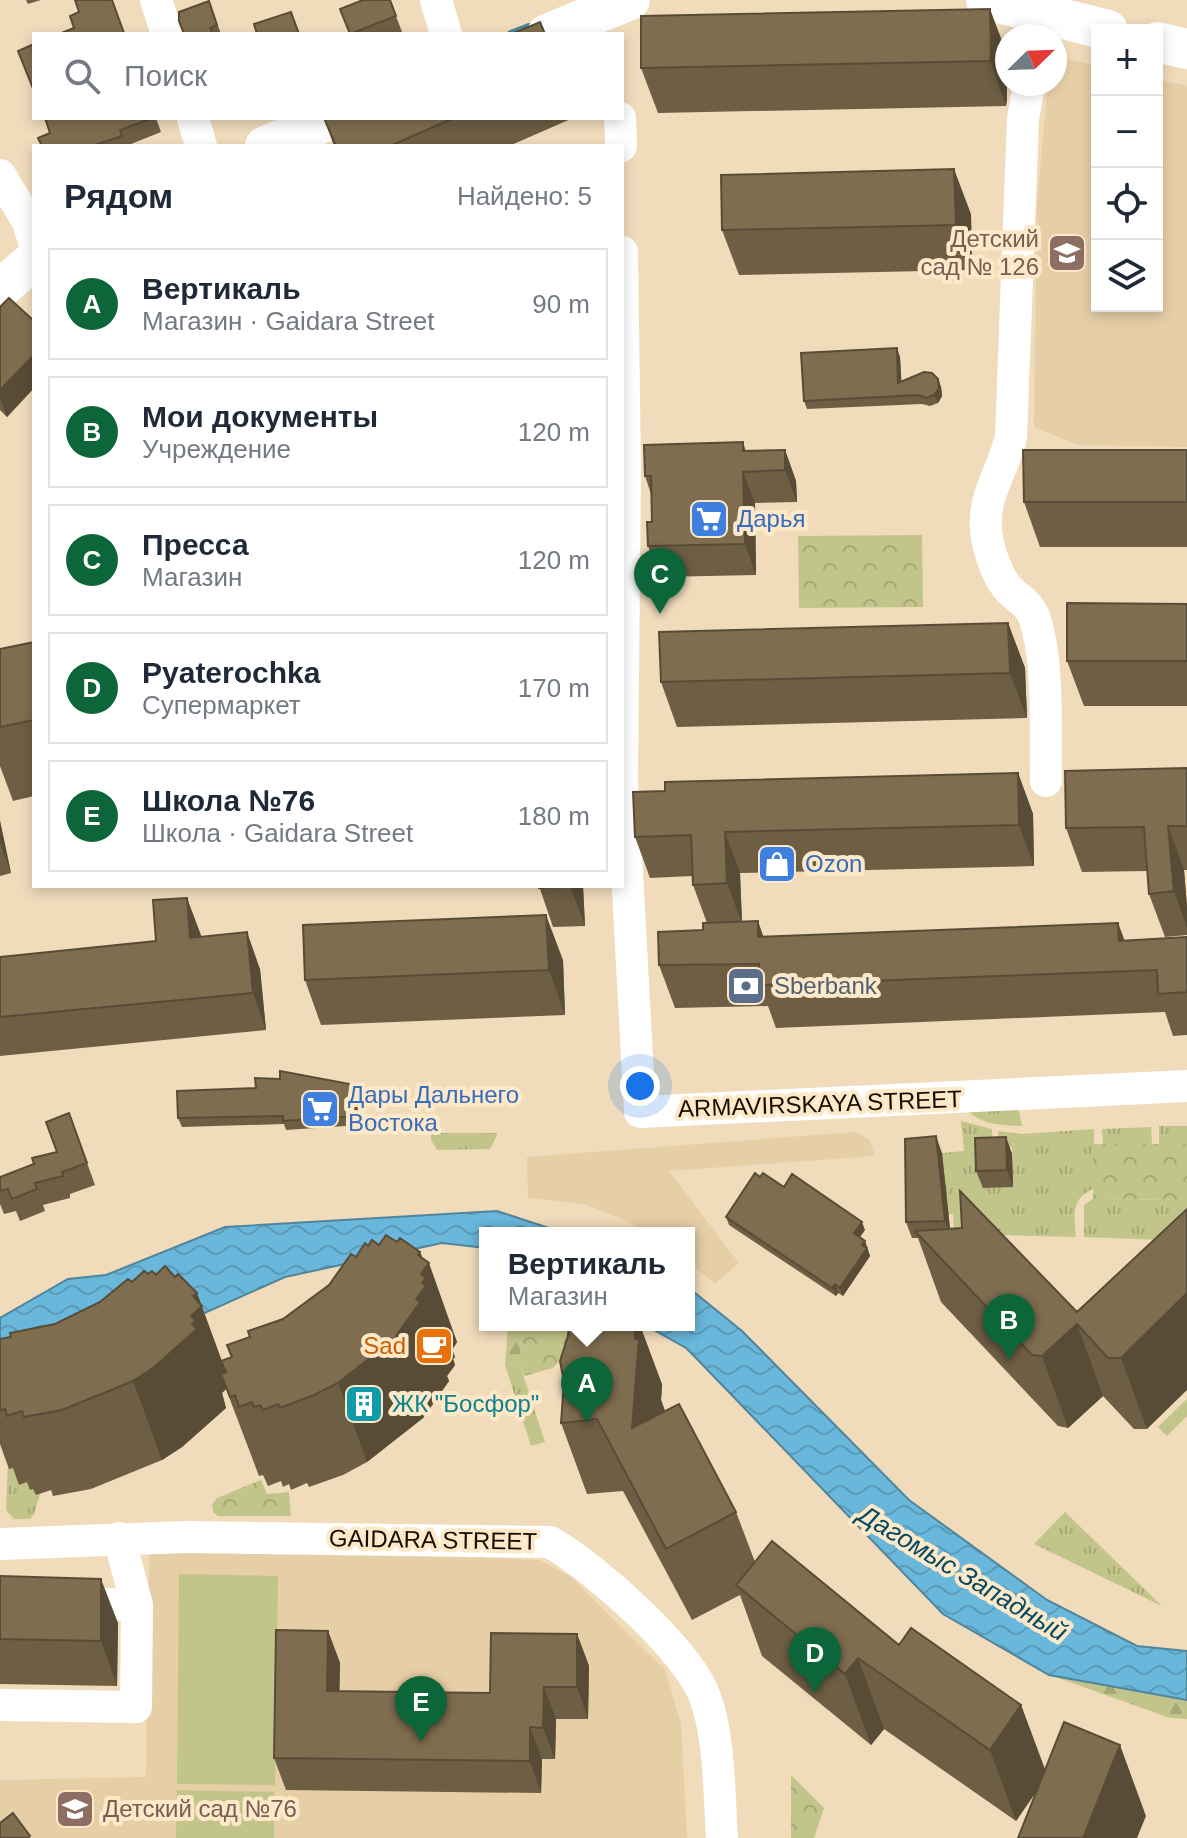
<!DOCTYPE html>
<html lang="ru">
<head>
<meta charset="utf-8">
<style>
	body { margin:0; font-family:Arial,sans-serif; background:#f6f6f7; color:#1f2937 }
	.controls { position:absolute; right:24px; top:24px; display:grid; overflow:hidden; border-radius:0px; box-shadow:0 4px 12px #0003 }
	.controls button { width:72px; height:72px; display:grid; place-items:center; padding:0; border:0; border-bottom:2px solid #e0e1e3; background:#fff; color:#1f2937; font:40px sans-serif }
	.compass { position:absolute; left:995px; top:24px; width:72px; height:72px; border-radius:50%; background:#fff; box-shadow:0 4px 12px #0003; rotate:67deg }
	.you { position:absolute; left:640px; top:1086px; width:28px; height:28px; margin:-20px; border:6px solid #fff; border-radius:50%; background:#1a73e8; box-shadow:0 0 0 12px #1a73e833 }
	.badge { display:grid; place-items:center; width:52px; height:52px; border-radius:50%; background:#0c6639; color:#fff; font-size:26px; font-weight:700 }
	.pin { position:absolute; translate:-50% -66px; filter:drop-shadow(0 2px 4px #0008) }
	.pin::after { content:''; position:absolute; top:42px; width:28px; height:24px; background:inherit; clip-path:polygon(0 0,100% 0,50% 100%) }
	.popup { position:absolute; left:479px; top:1227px; width:216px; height:104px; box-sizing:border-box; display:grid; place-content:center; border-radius:0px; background:#fff; filter:drop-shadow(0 2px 6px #0005); font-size:26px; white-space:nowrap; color:#747a83 }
	.popup b { font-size:30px; color:#1f2937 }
	.popup::after { content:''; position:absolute; left:50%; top:100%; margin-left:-16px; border:16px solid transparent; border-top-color:#fff }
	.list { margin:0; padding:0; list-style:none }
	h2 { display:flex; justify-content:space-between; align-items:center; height:104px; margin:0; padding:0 32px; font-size:34px }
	h2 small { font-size:26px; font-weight:400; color:#747a83 }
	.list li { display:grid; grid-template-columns:52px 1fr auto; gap:24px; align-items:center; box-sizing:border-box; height:112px; margin:0 16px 16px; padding:0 16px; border:2px solid #e0e1e3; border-radius:0px }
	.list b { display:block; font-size:30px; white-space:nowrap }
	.list p { margin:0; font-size:26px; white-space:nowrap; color:#747a83 }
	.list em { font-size:26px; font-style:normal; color:#747a83 }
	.icon { flex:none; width:44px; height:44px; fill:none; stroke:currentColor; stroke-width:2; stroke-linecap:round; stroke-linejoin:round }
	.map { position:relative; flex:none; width:1187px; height:1838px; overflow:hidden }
	.search { position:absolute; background:#fff; box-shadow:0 4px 12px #0003; left:32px; top:32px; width:592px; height:88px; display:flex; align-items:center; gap:20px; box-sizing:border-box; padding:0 28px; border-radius:0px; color:#747a83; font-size:30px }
	.panel { position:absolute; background:#fff; box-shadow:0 4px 12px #0003; left:32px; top:144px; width:592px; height:744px; border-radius:0px }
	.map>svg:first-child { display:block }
	.built { fill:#e6cea7 }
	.grass { fill:url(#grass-tufts) }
	.forest { fill:url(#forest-firs) }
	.park { fill:url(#park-crowns) }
	.pitch { fill:#c2c589 }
	.water { fill:url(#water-waves); stroke:#50859b; stroke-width:2 }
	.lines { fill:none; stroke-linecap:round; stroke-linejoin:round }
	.stream { stroke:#50859b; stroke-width:8 }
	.minor { stroke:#fff; stroke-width:32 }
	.major { stroke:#fff; stroke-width:40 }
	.wall { fill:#6d5e44 }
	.shaded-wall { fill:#594c37 }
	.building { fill:#7f6d4f; stroke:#594c37; stroke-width:2 }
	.labels { text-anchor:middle; stroke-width:8; stroke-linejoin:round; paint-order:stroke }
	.education-label { font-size:24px; fill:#785e54; stroke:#fde9c8; text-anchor:end }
	.shop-label { font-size:24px; fill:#366cbe; stroke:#fde9c8; text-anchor:start }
	.service-label { font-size:24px; fill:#4e5e75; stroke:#fde9c8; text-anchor:start }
	.street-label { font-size:24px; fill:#160f05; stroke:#fde9c8 }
	.food-label { font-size:24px; fill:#c56008; stroke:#fde9c8; text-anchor:end }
	.culture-label { font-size:24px; fill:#0d838f; stroke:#fde9c8; text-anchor:start }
	.water-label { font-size:26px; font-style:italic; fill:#064b63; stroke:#fde9c8 }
</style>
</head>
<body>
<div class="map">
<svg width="1187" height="1838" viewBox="0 0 1187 1838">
	<defs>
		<pattern id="grass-tufts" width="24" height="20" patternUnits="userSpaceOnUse" patternTransform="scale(2)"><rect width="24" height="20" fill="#c2c589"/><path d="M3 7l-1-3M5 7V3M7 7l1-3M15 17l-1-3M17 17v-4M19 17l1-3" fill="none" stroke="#a6a875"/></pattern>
		<pattern id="forest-firs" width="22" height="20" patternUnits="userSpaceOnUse" patternTransform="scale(2)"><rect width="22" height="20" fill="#c2c589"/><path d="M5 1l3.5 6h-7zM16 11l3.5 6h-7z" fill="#a6a875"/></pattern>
		<pattern id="park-crowns" width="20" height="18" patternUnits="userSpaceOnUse" patternTransform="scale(2)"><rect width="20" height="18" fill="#c2c589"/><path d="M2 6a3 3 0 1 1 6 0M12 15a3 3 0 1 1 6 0" fill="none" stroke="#a6a875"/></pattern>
		<pattern id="water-waves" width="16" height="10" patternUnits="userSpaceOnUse" patternTransform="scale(2)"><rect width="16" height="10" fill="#69b7db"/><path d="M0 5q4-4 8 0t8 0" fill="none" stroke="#5a9cba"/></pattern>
	</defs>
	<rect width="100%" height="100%" fill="#f0dcbb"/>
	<path class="built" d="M1055,56L1097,66V306H1157V79L1187,86V447L1078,445L1034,427L1037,201L1048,84H1055Z
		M855,1132L869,1139L875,1156L669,1171L739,1263L715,1283L689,1264V1233H645L627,1221L584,1204L528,1198L527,1157Z
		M149,1545L540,1560L571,1577L665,1670L681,1724L687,1838H0V1780L146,1777Z"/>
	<path class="grass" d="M1018,1107L1022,1126C1006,1126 979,1124 970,1112Z
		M961,1121L992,1129L993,1147L983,1188L1013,1186L1012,1147H999L998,1131L1021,1134L1094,1129V1189C1071,1197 1074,1216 1076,1237L954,1234L953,1214L911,1215L945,1181L942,1153L964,1151Z
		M1159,1126H1187V1144H1159Z
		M1151,1127L1152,1144H1103L1102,1129Z
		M431,1133H498L490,1149L437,1150L431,1140Z
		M1093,1199L1187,1200V1241L1084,1237V1205Z
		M519,1362L545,1442L531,1446L505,1365Z
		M1187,1399V1416L1167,1436L1158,1427Z
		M8,1462L46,1474L34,1514L30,1519H14L6,1510Z
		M1065,1512L1162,1606L1034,1544Z"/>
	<path class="forest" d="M508,1325H524L519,1362L505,1365Z
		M1050,1675L1187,1700V1719L1170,1718Z"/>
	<path class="park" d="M922,535L923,607L799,608L798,536Z
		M1093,1144H1187V1200L1093,1199Z
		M524,1325H544L568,1331L572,1325L575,1345L553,1368L524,1376L519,1362Z
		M261,1480L267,1494L289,1492L291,1516H218L213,1512L212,1505L217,1498Z
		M791,1775L824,1808L814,1838H791Z"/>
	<path class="pitch" d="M179,1574L278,1576L275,1785L177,1784Z
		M177,1790L274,1792V1838H176Z"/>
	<path class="water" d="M497,1211L564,1233H485V1248L442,1243L285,1277L180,1324L0,1388V1318L68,1279L106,1275L225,1227Z
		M689,1288L742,1331L909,1500L1047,1600L1137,1646L1187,1651V1700L1049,1675L943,1614L695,1357L686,1348L645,1325H689Z"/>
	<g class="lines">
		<path class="stream" d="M511,34L529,27"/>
		<path class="minor" d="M156,0L167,34
			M436,0L446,34
			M1029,84L1023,119L1011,436C1005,468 983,494 986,529C987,546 996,573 1006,586C1018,601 1030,601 1036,623C1049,666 1045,735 1046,781
			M193,118L201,146
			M620,118L621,146
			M0,175L28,222L34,242
			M622,252L625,470L622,780L640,1112L1187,1086
			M0,1544L186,1537L550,1542C594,1567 688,1650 705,1697C720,1738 719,1794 722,1838
			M0,1601L137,1605L119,1538
			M0,1705L136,1707L137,1605"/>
		<path class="major" d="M986,0L1108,30
			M547,34L630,0
			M1157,42L1187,49
			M265,146L335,118
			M0,289L34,260"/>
	</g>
	<path class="wall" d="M26,0H41L28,4Z
		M390,0L402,32L397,34H350L340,9Z
		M209,1L221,34H184Z
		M1007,54V99L1006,106L658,113L641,68Z
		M44,118H156L161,132L126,146H41L50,133Z
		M324,118H573L509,146H334Z
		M971,214L972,270L739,275L722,230Z
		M0,307L34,321V388L7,417L0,410Z
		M900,357L901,382L938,379L941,387L942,396L938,403L930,406L922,404L807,409L804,401Z
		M743,442L746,451L785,450L796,481L797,502L755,503L756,575L659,577L648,546L652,522L651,494L645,476Z
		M1187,450V547H1040L1024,502Z
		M1187,604V706H1084L1067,661Z
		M1008,623L1025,668L1027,718L677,727L661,682Z
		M34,642V796L13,801L0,766V649Z
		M1187,768V870H1184L1187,907V935L1165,937L1149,894L1147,871L1082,872L1066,828Z
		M1018,773L1033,814L1034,866L740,873L742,922L763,937L1125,940L1187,937V1035L1173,1036L1165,1012L776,1028L768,1006L675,1008L659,965L703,930L707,923L693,885L692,876L650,878L635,837Z
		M0,821L11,873L0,876Z
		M539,886H583L585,926L553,927Z
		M201,937L260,969L266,1030L0,1056V957Z
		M563,960L565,1015L321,1025L305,980Z
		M358,1093L360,1125L286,1130L284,1124L182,1127L178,1118Z
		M69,1113L95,1185L70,1194V1198L43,1205L45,1211L20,1221L16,1211L4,1214L0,1204V1177L34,1164L57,1152Z
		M1006,1137L1012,1154L1013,1187L983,1188L976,1171Z
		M942,1153L950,1229L1077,1312L1187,1209L1147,1429H1134L1103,1396L1068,1428L1058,1426L941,1302L918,1238H912L906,1222Z
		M760,1177L784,1187L865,1230L860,1237L865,1241L870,1256L843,1296L838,1293L836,1296L729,1225L726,1217Z
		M397,1242L420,1252L457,1342L452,1350L455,1357L453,1359L455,1365L447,1376L449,1381L423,1418L367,1462L343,1475L309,1487L307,1483L291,1490L289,1484L283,1487L281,1481L268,1486L263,1475L259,1476L226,1389L222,1393L226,1408L182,1447L162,1460L91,1489L53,1496L51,1490L36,1495L33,1489L30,1490L27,1482L19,1485L13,1468L9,1469L0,1444V1339L55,1324L100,1302L132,1282L148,1274L175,1277L197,1293L222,1361L231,1357L227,1345L250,1337L283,1319L329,1285L368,1246Z
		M568,1336L662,1384L661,1400L665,1411L736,1512L755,1562L899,1645L1021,1705L1045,1769L1146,1816L1036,1792L1016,1821L884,1729L871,1745L762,1656L740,1595L692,1620L623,1491L587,1494L561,1423Z
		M0,1576L118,1623L117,1686L0,1684Z
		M328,1631L340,1663L339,1691L490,1693L577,1634L589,1666L588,1719H556L555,1759H542L541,1793L286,1790L274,1758Z"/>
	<path class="shaded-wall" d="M990,9L1007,54V99L1006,106L990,61Z
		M954,169L971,214L972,270L956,225Z
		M897,348L900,357L902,391L898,383Z
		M34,355V388L7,417L0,398V390Z
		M938,379L941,387L942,396L938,403L934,395Z
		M785,450L796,481L797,502L785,470Z
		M743,472L755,503L756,575L745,544Z
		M1008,623L1025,668L1027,718L1010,673Z
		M1018,773L1033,814L1034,866L1019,825Z
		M0,821L11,873L0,843Z
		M1168,826L1184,870L1187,907V928L1174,891Z
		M725,832L740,873L742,924L727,883Z
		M570,886H583L585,926Z
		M187,898L201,935L203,975L190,938Z
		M546,915L563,960L565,1015L549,970Z
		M758,921L773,964L758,937Z
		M1118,923L1134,965L1119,941Z
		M247,932L260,969L266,1030L253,993Z
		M355,1085L358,1093L360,1125L356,1116Z
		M936,1136L942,1153L951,1238L945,1221Z
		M1006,1137L1012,1154L1013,1187L1007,1170Z
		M862,1222L865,1230L857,1241L854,1233Z
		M865,1241L870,1256L843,1296L840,1288Z
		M420,1252L426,1267L429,1263L457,1342L452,1350L455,1357L453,1359L455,1365L447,1376L449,1381L423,1418L367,1462L338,1383L416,1299L418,1255Z
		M835,1284L838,1293L836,1296L832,1288Z
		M197,1293L230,1385L222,1393L226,1408L182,1447L162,1460L133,1381L192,1324L193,1296Z
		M1187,1293V1390L1147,1429L1121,1358Z
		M1077,1324L1103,1396L1068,1428L1042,1356Z
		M635,1325H640L662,1384L661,1400L665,1411L632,1428Z
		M101,1579L118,1623L117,1686L101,1641Z
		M328,1631L340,1663L339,1723L327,1691Z
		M577,1634L589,1666L588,1719L577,1687Z
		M858,1658L884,1729L871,1745L845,1674Z
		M544,1687L556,1719L555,1759L543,1728Z
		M1021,1705L1047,1776L1016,1821L990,1750Z
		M530,1727L542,1759L541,1793L530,1761Z
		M1120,1745L1146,1816L1137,1838H1083Z"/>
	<path class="building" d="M75,0H112L124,33L59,34L74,28L70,16L79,12Z
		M363,0H390L396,16L350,34L340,9Z
		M209,1L217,25L210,28L213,34H184L179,21V12Z
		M990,9L991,55L990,61L641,68V16Z
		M291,12L299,34H257L254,24Z
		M540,22L545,34H512Z
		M34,44V91L18,51Z
		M45,118H152L120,130L122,136L92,146H42L38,138L50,133Z
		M324,118H454L390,146H336Z
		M954,169L956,225L722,230L721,175Z
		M9,298L34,321V355L0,390V307Z
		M897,348L898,383L924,372L932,373L938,379L939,388L934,395L926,398L919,395L804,401L801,353Z
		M743,442V451L785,450V470L743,472L745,544L648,546L647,522H652L651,476H645L644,445Z
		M1023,450H1187V502H1024Z
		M1067,603L1187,604V661H1067Z
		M1008,623L1010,673L661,682L659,632Z
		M34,642V720L0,727V649Z
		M1187,768V826H1168L1174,891L1149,894L1144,827L1066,828L1065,771Z
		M1018,773L1019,825L725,832L727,883L693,885L691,835L635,837L633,792L665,791V782Z
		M539,886H570L539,888Z
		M187,898L190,938L247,932L253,993L0,1017V957L156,941L153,900Z
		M546,915L549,970L305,980L303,925Z
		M758,921V937L1118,923L1119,941L1187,937V992L1158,994L1157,970L761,985L759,964L659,965L658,932L703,930V923Z
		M280,1071L355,1085L356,1116L283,1121V1116L178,1118L177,1091L256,1088L255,1078L280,1079Z
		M69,1113L87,1163L62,1172L63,1176L35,1183L37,1189L12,1199L8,1189L0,1191V1177L34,1164L32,1158L57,1152L46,1122Z
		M936,1136L945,1221L906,1222L905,1139Z
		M1006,1137L1007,1170L976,1171L975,1138Z
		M755,1173L760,1177L763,1173L784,1187L792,1174L862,1222L854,1233L865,1241L862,1245L867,1248L840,1288L835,1284L832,1288L726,1217Z
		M960,1191L1077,1312L1187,1209V1293L1121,1358H1108L1077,1324L1042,1356L1032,1355L915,1231L962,1228Z
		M386,1235L397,1242L400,1238L420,1252L418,1255L429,1263L421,1274L426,1278L422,1283L426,1286L416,1299L420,1302L394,1339L338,1383L314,1395L280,1408L278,1404L263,1410L260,1405L254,1407L252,1402L239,1407L235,1395L230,1397L221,1374L226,1372L221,1361L232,1357L227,1345L250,1337L248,1331L283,1319L329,1285L351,1254L356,1257L365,1243L368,1246L372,1240L379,1245Z
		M165,1266L175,1277L178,1274L197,1293L193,1296L202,1306L191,1316L196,1320L192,1324L197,1329L153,1368L133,1381L62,1410L24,1417L22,1411L7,1416L5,1409L1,1410L0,1407V1339L11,1337L10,1333L55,1324L100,1302L128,1279L132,1282L144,1271L148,1274L152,1271L156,1275Z
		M569,1325H635V1339H639L632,1428L679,1404L736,1512L666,1549L597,1419L561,1423L564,1382L560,1361L568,1336Z
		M772,1541L899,1645L911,1628L1021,1705L990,1750L858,1658L845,1674L736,1585Z
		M0,1576L101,1579V1641L0,1639Z
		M276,1630L328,1631L327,1691L490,1693L491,1633L577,1634V1687H544L543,1728L530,1727V1761L274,1758Z
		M1064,1722L1120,1745L1083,1838H1018Z
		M13,1813L30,1836L28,1838H0V1823Z"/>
	<defs>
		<symbol id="school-square" viewBox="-11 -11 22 22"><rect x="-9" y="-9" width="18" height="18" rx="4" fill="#8d6e63" stroke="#fde9c8"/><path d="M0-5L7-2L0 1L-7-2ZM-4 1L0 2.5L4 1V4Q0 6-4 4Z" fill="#fff"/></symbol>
		<symbol id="supermarket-square" viewBox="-11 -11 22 22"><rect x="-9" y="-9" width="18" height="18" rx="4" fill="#3f7fe0" stroke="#fde9c8"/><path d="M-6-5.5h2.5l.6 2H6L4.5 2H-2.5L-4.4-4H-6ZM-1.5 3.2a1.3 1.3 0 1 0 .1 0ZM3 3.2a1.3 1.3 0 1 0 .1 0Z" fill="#fff"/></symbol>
		<symbol id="shop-square" viewBox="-11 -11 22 22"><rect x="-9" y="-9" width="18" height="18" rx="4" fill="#3f7fe0" stroke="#fde9c8"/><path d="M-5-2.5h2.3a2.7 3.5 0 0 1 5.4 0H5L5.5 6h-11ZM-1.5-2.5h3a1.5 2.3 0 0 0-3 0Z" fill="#fff"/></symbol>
		<symbol id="bank-square" viewBox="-11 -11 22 22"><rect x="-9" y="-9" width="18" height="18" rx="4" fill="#5c6f8a" stroke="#fde9c8"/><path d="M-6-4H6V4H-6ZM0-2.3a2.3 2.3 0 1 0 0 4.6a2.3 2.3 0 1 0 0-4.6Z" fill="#fff"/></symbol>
		<symbol id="cafe-square" viewBox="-11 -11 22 22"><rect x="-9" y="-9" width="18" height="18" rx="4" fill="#e8710a" stroke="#fde9c8"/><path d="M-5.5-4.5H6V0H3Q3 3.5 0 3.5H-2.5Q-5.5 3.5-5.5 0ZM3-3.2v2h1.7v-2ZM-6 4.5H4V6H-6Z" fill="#fff"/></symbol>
		<symbol id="building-square" viewBox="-11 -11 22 22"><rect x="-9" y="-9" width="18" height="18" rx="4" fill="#0f9aa8" stroke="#fde9c8"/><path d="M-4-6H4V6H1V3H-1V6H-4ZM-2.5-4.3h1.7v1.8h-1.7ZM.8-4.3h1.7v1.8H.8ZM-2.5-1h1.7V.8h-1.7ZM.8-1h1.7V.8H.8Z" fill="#fff"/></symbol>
	</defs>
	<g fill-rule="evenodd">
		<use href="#school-square" x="1045" y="231" width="44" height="44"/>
		<use href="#supermarket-square" x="687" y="497" width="44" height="44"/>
		<use href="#shop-square" x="755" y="842" width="44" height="44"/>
		<use href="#bank-square" x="724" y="964" width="44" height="44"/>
		<use href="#supermarket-square" x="298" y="1087" width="44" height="44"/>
		<use href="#cafe-square" x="412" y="1324" width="44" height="44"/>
		<use href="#building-square" x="342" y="1382" width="44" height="44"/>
		<use href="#school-square" x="53" y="1787" width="44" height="44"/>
	</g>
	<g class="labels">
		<g class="education-label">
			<text x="1039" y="247">Детский<tspan x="1039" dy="28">сад № 126</tspan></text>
			<text x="103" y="1817" text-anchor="start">Детский сад №76</text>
		</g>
		<g class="shop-label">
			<text x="737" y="527">Дарья</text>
			<text x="805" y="872">Ozon</text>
			<text x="348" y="1103">Дары Дальнего<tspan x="348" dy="28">Востока</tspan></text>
		</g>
		<g class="service-label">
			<text x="774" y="994">Sberbank</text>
		</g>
		<g class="street-label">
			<text transform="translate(820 1104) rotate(-2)" y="8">ARMAVIRSKAYA STREET</text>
			<text transform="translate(433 1540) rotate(1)" y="8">GAIDARA STREET</text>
		</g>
		<g class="food-label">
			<text x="406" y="1354">Sad</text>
		</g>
		<g class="culture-label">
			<text x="392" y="1412">ЖК "Босфор"</text>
		</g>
		<g class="water-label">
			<text transform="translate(963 1573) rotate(31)" y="9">Дагомыс Западный</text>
		</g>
	</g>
</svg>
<div class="controls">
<button>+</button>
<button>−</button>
<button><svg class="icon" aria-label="locate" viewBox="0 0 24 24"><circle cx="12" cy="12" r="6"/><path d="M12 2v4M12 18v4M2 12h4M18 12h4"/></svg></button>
<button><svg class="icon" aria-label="layers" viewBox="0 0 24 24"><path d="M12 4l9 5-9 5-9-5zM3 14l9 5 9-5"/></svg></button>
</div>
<svg class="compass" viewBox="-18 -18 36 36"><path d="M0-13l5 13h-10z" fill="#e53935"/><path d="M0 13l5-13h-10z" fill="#747a83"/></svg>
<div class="you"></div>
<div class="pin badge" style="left:587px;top:1423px">A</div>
<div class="popup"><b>Вертикаль</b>Магазин</div>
<div class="pin badge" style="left:1009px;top:1360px">B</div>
<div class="pin badge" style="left:660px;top:614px">C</div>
<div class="pin badge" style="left:815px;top:1693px">D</div>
<div class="pin badge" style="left:421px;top:1742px">E</div>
<div class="search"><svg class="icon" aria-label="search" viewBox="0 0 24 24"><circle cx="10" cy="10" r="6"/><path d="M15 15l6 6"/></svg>Поиск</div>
<section class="panel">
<h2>Рядом<small>Найдено: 5</small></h2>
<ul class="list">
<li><span class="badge">A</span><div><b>Вертикаль</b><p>Магазин · Gaidara Street</p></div><em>90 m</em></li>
<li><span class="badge">B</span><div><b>Мои документы</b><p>Учреждение</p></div><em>120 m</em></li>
<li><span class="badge">C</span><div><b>Пресса</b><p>Магазин</p></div><em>120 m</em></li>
<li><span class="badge">D</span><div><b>Pyaterochka</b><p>Супермаркет</p></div><em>170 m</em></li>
<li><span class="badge">E</span><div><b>Школа №76</b><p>Школа · Gaidara Street</p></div><em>180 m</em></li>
</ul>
</section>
</div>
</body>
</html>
